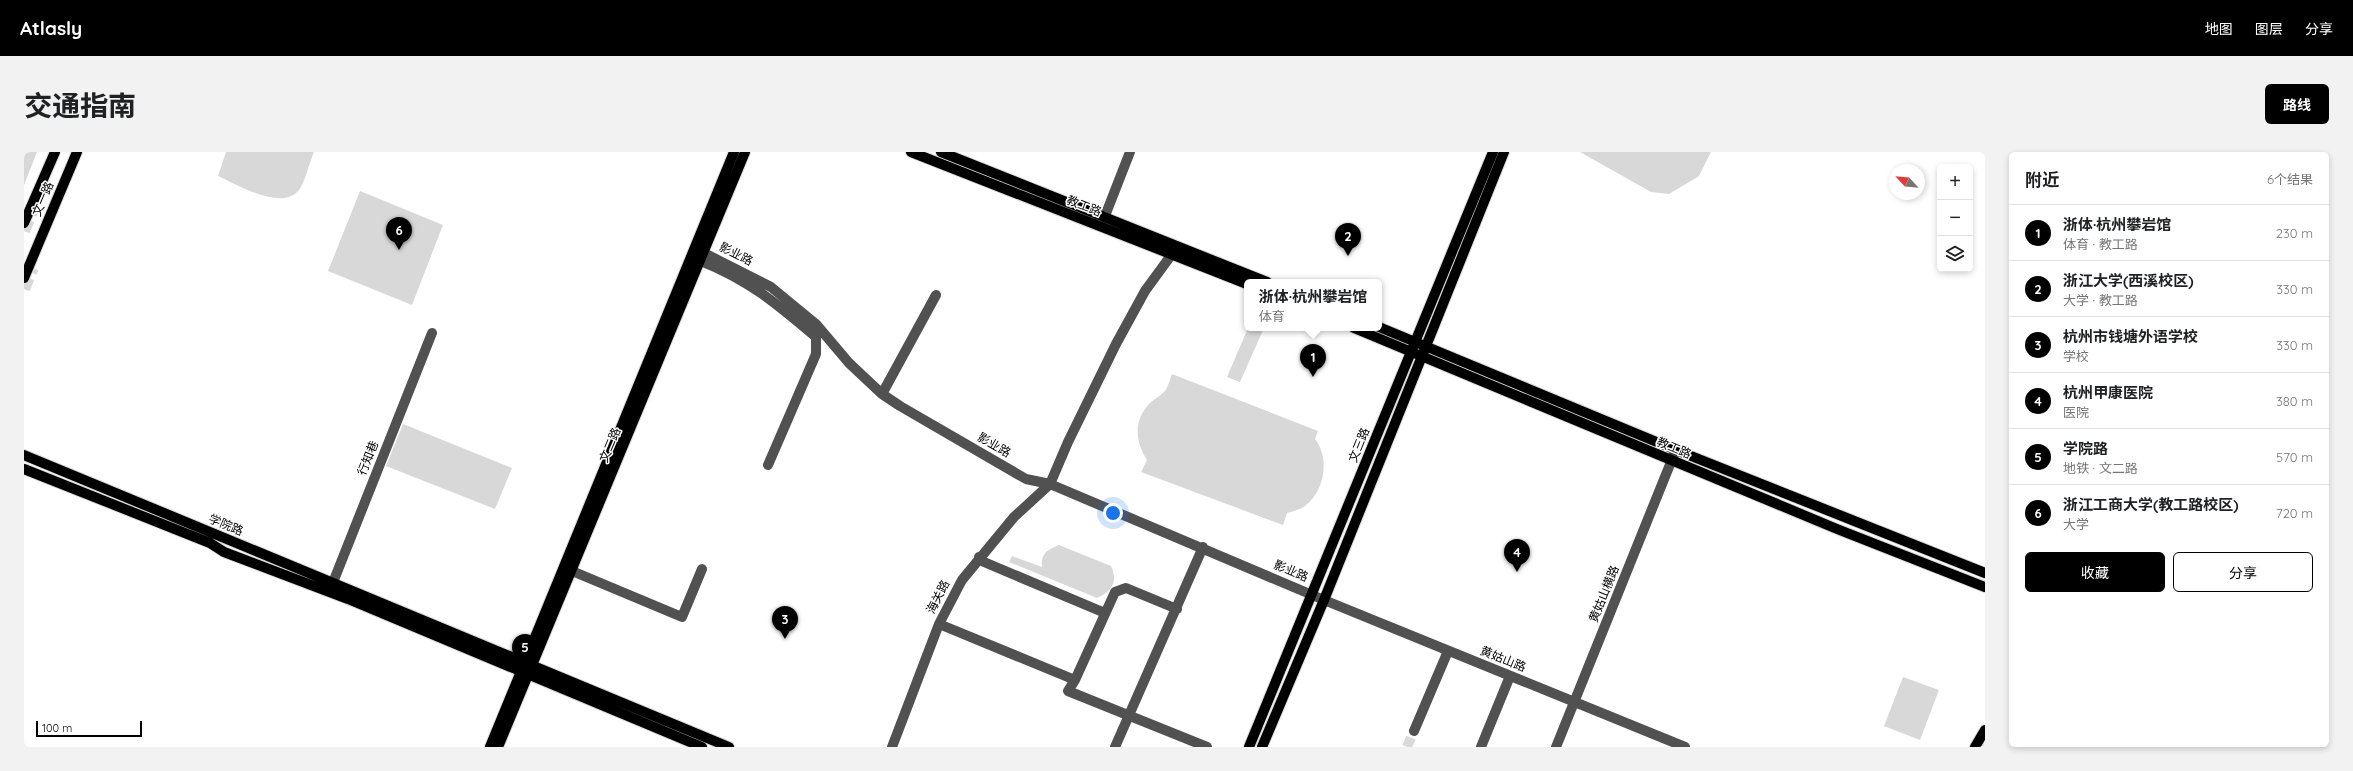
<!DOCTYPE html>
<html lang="zh">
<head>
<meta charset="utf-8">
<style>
	body { margin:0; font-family:Quicksand,"Noto Sans SC",sans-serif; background:#f2f2f2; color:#202124 }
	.controls { position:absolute; right:12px; top:12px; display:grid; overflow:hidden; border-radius:6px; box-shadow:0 2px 6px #0003 }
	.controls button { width:36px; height:36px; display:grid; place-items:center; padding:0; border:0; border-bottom:1px solid #e0e0e0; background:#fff; color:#202124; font:20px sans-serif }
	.compass { position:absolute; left:1865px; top:12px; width:36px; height:36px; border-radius:50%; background:#fff; box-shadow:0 2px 6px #0003; rotate:296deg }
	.scale { position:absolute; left:12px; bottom:10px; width:106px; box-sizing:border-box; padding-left:4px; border:2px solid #000; border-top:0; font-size:11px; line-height:14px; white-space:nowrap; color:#000; -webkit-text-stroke:3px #fff; paint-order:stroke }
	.you { position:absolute; left:1089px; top:361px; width:14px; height:14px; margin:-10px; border:3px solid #fff; border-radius:50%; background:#1a73e8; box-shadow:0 0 0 6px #1a73e833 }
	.badge { display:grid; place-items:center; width:26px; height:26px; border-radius:50%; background:#000; color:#fff; font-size:13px; font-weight:700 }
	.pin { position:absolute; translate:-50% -33px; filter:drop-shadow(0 1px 2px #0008) }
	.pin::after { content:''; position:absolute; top:21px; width:14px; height:12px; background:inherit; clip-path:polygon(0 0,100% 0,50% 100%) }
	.popup { position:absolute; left:1220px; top:127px; width:138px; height:52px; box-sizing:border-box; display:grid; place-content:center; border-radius:6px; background:#fff; filter:drop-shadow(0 1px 3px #0005); font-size:13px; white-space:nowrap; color:#757577 }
	.popup b { font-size:15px; color:#202124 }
	.popup::after { content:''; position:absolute; left:50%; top:100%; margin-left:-8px; border:8px solid transparent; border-top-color:#fff }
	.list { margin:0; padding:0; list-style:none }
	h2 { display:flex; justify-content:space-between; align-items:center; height:52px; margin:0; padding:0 16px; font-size:17px }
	h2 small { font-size:13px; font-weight:400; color:#757577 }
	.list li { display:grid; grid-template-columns:26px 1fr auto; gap:12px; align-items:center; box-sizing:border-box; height:56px; padding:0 16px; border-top:1px solid #e0e0e0 }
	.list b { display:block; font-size:15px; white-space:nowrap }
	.list p { margin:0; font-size:13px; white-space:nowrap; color:#757577 }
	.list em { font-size:13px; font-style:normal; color:#757577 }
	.actions { display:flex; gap:8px; padding:12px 16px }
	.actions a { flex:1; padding:9px 0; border:1px solid #000; border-radius:6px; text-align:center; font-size:14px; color:#000 }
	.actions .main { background:#000; color:#fff }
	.icon { flex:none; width:22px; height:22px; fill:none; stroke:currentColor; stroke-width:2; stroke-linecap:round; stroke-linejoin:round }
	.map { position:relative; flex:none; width:1961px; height:595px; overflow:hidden; border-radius:6px }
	header { display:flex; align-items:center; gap:24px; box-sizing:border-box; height:56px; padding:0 20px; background:#000; color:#fff }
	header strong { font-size:19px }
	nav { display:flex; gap:22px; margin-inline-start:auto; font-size:14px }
	.intro { display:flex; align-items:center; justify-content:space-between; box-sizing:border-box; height:96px; padding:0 24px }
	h1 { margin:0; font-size:28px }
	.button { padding:10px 18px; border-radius:6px; background:#000; color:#fff; font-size:14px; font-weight:700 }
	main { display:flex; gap:24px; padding:0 24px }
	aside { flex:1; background:#fff; border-radius:6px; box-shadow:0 2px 6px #0003 }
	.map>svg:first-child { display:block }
	.green { fill:#d8d8d8 }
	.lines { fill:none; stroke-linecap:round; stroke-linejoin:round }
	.minor-tunnel { stroke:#d9d9d9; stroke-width:10; stroke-dasharray:10 5; stroke-linecap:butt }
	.highway-tunnel { stroke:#d9d9d9; stroke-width:12; stroke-dasharray:12 6; stroke-linecap:butt }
	.major-casing { stroke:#dbdbdb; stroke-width:12 }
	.minor { stroke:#515151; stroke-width:10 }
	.major { stroke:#000; stroke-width:10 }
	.labels { text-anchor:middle; stroke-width:3; stroke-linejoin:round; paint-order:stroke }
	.street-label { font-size:12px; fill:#000; stroke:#fff }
</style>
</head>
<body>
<header>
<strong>Atlasly</strong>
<nav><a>地图</a><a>图层</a><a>分享</a></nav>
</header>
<div class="intro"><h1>交通指南</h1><a class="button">路线</a></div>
<main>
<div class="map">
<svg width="1961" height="595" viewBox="0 0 1961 595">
	<rect width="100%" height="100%" fill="#fff"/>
	<path class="green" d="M0,0H13L0,33Z
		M202,0H290C285,11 282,28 275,38C258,60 212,32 194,24Z
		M1556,0H1687L1675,24L1645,42L1627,40Z
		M336,39L419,73L388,153L304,119Z
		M1224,176H1240L1216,230L1203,225Z
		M1148,222L1294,279L1291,287C1306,306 1301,339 1281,354C1276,358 1269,359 1263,361L1259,373L1117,320L1123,308C1111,289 1109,268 1126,251C1130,247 1136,244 1141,239C1144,235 1146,227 1148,222Z
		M379,272L488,316L471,357L362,314Z
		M1035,393L1087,414C1094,429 1089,439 1073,446L985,410L988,404L1018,415C1016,402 1024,397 1035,393Z
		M1879,525L1915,538L1896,588L1860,574Z"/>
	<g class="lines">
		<path class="minor-tunnel" d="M1383,595L1390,579"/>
		<path class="highway-tunnel" d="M0,79L8,60
			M0,137L9,116
			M1959,595L1961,592"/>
		<defs>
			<path id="major" d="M887,0L1223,132
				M917,0L1243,130
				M0,71L31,0
				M0,126L53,0
				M1355,175L1652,298L1961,421
				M1330,176L1813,377L1961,435
				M0,303L705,595
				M0,317L186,391L200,400L324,447L678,595
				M466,595L710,0
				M474,595L721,0
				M1225,595L1469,0
				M1238,595L1300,448L1480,0
				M1951,595L1961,578"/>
		</defs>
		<use href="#major" class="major-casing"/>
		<path class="minor" d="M1081,64L1106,0
			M680,101L747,135L792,172L825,211L858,242L876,254L1002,327L1026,332L1300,448L1661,595
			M677,109C725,128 753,152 792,185V202L744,313
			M858,242L912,143
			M955,405L960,410L1081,461
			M548,419L658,465L678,417
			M306,438L408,181
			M1153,457L1102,436L1091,440L1051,528L1044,539L1183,595
			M915,472L1051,528
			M1390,579L1424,499
			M868,595L915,472L938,428L990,365L1026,332L1044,290L1092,192L1121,139L1148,102
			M1091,595L1179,395
			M1457,595L1486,524
			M1532,595L1651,300"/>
		<use href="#major" class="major"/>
	</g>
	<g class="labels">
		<g class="street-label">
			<text transform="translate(19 47) rotate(-67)" y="4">文一路</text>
			<text transform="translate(1060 54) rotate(21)" y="4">教工路</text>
			<text transform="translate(712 102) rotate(27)" y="4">影业路</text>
			<text transform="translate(586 293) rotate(-67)" y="4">文二路</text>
			<text transform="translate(970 293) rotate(30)" y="4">影业路</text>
			<text transform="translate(1335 293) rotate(-68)" y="4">文三路</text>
			<text transform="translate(1650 296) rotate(23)" y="4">教工路</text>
			<text transform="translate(344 306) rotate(-68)" y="4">行知巷</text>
			<text transform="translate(202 373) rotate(23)" y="4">学院路</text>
			<text transform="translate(1267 419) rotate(23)" y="4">影业路</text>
			<text transform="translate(1580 442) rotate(-68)" y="4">黄姑山横路</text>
			<text transform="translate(914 445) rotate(-63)" y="4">海关路</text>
			<text transform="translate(1479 507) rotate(22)" y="4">黄姑山路</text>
		</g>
	</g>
</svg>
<div class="controls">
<button>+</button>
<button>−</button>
<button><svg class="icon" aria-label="layers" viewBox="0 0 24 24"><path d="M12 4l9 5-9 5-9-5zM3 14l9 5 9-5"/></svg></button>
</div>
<svg class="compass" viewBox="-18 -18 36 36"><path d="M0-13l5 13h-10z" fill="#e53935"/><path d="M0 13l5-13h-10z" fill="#757577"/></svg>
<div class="scale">100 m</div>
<div class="you"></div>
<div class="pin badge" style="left:1289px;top:225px">1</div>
<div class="popup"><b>浙体·杭州攀岩馆</b>体育</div>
<div class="pin badge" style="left:1324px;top:104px">2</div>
<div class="pin badge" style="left:761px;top:487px">3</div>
<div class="pin badge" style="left:1493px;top:420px">4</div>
<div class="pin badge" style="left:501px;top:515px">5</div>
<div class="pin badge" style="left:375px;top:98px">6</div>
</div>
<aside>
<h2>附近<small>6个结果</small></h2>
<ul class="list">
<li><span class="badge">1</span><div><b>浙体·杭州攀岩馆</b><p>体育 · 教工路</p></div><em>230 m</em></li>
<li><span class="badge">2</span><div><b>浙江大学(西溪校区)</b><p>大学 · 教工路</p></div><em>330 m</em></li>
<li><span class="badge">3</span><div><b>杭州市钱塘外语学校</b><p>学校</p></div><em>330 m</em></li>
<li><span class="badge">4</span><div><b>杭州甲康医院</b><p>医院</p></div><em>380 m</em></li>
<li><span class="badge">5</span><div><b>学院路</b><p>地铁 · 文二路</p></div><em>570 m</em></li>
<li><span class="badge">6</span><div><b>浙江工商大学(教工路校区)</b><p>大学</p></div><em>720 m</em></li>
</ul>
<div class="actions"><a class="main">收藏</a><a>分享</a></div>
</aside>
</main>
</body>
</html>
